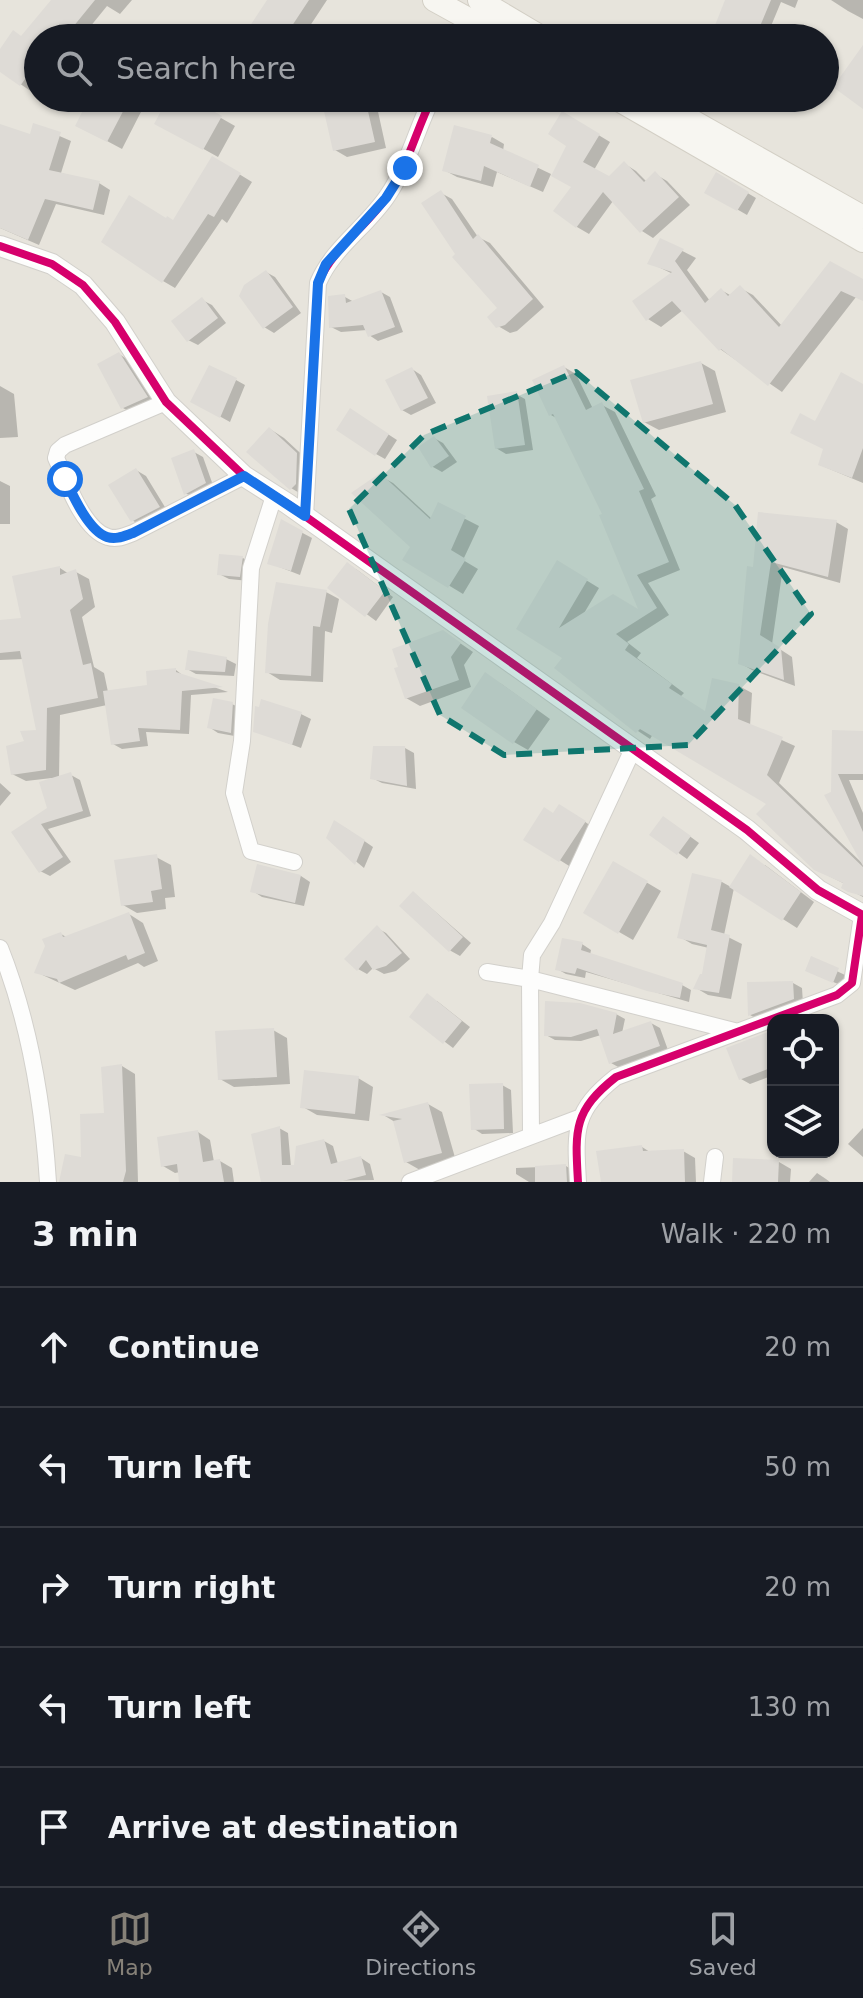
<!DOCTYPE html>
<html lang="en">
<head>
<meta charset="utf-8">
<style>
	body { margin:0; font-family:"DejaVu Sans",sans-serif; background:#242831; color:#f1f3f6 }
	.controls { position:absolute; right:24px; bottom:24px; display:grid; overflow:hidden; border-radius:16px; box-shadow:0 2px 6px #0004 }
	.controls button { width:72px; height:72px; display:grid; place-items:center; padding:0; border:0; border-bottom:2px solid #363941; background:#171b24; color:#f1f3f6; font:40px sans-serif }
	.stop { position:absolute; width:24px; height:24px; margin:-18px; border:6px solid #1a73e8; border-radius:50%; background:#fff }
	.stop.end { background:#1a73e8; border-color:#fff; box-shadow:0 2px 8px #0008 }
	.list { margin:0; padding:0; list-style:none }
	h2 { display:flex; justify-content:space-between; align-items:center; height:104px; margin:0; padding:0 32px; font-size:34px }
	h2 small { font-size:26px; font-weight:400; color:#9ea1a6 }
	.list li { display:grid; grid-template-columns:52px 1fr auto; gap:24px; align-items:center; box-sizing:border-box; height:120px; padding:0 32px; border-top:2px solid #363941 }
	.list b { display:block; font-size:30px; white-space:nowrap }
	.list em { font-size:26px; font-style:normal; color:#9ea1a6 }
	.icon { flex:none; width:44px; height:44px; fill:none; stroke:currentColor; stroke-width:2; stroke-linecap:round; stroke-linejoin:round }
	.map { position:relative; flex:none; width:863px; height:1182px; overflow:hidden }
	.search { position:absolute; background:#171b24; box-shadow:0 2px 6px #0004; left:24px; right:24px; top:24px; height:88px; display:flex; align-items:center; gap:20px; box-sizing:border-box; padding:0 28px; border-radius:44px; color:#9ea1a6; font-size:30px }
	.sheet { height:704px; background:#171b24 }
	nav { display:flex; justify-content:space-around; align-items:center; box-sizing:border-box; height:112px; border-top:2px solid #363941; background:#171b24; font-size:22px; color:#9ea1a6 }
	nav a { display:grid; justify-items:center; gap:4px }
	nav .on { color:#868178 }
	.map>svg:first-child { display:block }
	.residential { fill:#e7e4dc; fill-rule:evenodd }
	.shadow { fill:#0003 }
	.building { fill:#dedbd6 }
	.lines { fill:none; stroke-linecap:round; stroke-linejoin:round }
	.minor-casing { stroke:#d2d0cb; stroke-width:18 }
	.tertiary-casing { stroke:#d2d0cb; stroke-width:22 }
	.secondary-casing { stroke:#d3cfc5; stroke-width:24 }
	.minor { stroke:#fdfdfc; stroke-width:16 }
	.tertiary { stroke:#fdfdfc; stroke-width:20 }
	.secondary { stroke:#f7f6f1; stroke-width:22 }
	.cycleway-casing { stroke:#fff; stroke-width:13 }
	.cycleway { stroke:#d6006c; stroke-width:8 }
	.route { stroke:#1a73e8; stroke-width:10 }
	.marked { fill:#0f766e; fill-opacity:0.2; stroke:#0f766e; stroke-width:6; stroke-dasharray:16 10; stroke-linejoin:round }
</style>
</head>
<body>
<div class="map">
<svg width="863" height="1182" viewBox="0 0 863 1182">
	<rect width="100%" height="100%" fill="#f4f2ee"/>
	<path class="residential" d="M0,0H863V1182H0ZM38,38H825V98H38ZM773,1020H833V1152H773Z"/>
	<path class="shadow" d="M53,0H132L120,14L107,6L81,38H38V84L32,92L0,70V52L22,38Z
		M270,0H327L302,38H245Z
		M728,0H798L795,8L781,2L766,38H712Z
		M831,0H863V19L848,11Z
		M92,98H130L144,106L122,149L92,133Z
		M170,98H186L235,126L218,157L157,123Z
		M312,98H375L386,148L347,157L335,150L325,108Z
		M562,113L610,142L594,170L609,178L625,164L636,171L647,182L655,174L667,181L690,205L653,238L642,231L613,201L589,234L577,227L556,211L574,187Z
		M34,125L71,141L61,173L99,183L110,190L104,215L56,204L39,245L0,228V126L31,137Z
		M492,137L504,144L503,151L551,174L543,192L497,172L493,187L457,177L444,170Z
		M213,158L252,182L227,223L222,219L175,288L163,281L167,220L174,222Z
		M717,175L756,198L747,215L707,192Z
		M441,193L452,199L478,237L490,243L544,307L517,331L510,333L498,326L499,308L458,255Z
		M661,240L696,258L687,270L710,301L721,290L730,295L740,288L753,295L782,326L831,264L863,281V300L856,297L782,392L720,349L683,310L661,327L648,319L673,274L650,263Z
		M266,272L275,277L301,313L274,333L264,327Z
		M381,292L390,297L403,332L378,341L369,335L367,330L341,332L331,327L345,297L354,302Z
		M202,300L212,305L226,323L198,345L188,340Z
		M119,354L133,363L160,406L137,416L123,408Z
		M701,363L715,371L726,412L659,430L644,422Z
		M564,367L576,374L593,409L602,405L615,412L656,496L651,499L680,570L648,583L669,615L627,642L641,653L637,658L684,693L680,697L706,713L739,686L752,693L750,726L795,746L779,783L863,864V897L844,887L845,884L817,870L769,804L653,734L650,739L638,731L565,657L519,629L558,563L599,588L583,615L642,614L605,515L558,419L551,415Z
		M412,369L421,375L436,403L411,415L402,410Z
		M236,380L245,385L230,422L192,401Z
		M0,386L14,394L18,437L0,438Z
		M863,386V483L820,465L826,449L816,423Z
		M516,394L525,399L533,450L506,454L496,448Z
		M360,416L397,440L385,459L376,454Z
		M270,429L284,438L311,463L306,497L291,488Z
		M434,438L443,443L457,462L442,472L433,467L421,447Z
		M194,452L203,457L214,488L195,498L185,493Z
		M136,470L146,476L168,512L141,526L132,520Z
		M380,476L393,483L432,519L438,505L479,526L463,560L478,569L463,594L405,559L413,546Z
		M0,481L10,486V524H0Z
		M282,522L312,538L300,575L269,563Z
		M836,522L848,529L840,583L783,567L772,644L792,657L795,686L752,670L740,663L755,569Z
		M243,558L252,564L249,581L229,579L219,574Z
		M60,568L69,574L76,572L89,579L95,607L82,617L94,667L104,673L108,692L149,687L176,670L185,677L228,692L191,695L189,734L146,732L148,746L122,749L113,744L107,705L60,715L59,778L71,775L80,780L91,816L48,829L71,862L50,876L40,871L14,832L49,809L52,780V778L26,781L12,774L26,742L38,732L24,659L0,660V622L24,620Z
		M356,569L393,597L376,621L330,587Z
		M326,592L339,599L332,633L325,631L323,682L280,680L267,672Z
		M457,641L473,652L464,665L471,687L420,706L406,698Z
		M226,659L236,664L234,676L196,674L187,669Z
		M500,683L550,719L528,750L514,742Z
		M232,704L242,709L240,737L218,733L209,727Z
		M301,714L311,719L301,748L256,731Z
		M834,732L863,733V780H849L863,813V862L833,794Z
		M405,748L414,753L416,789L382,783L372,778Z
		M0,783L11,793L0,806Z
		M574,814L598,831L574,869L526,839Z
		M673,824L699,843L687,859L652,834Z
		M344,827L373,847L364,868L328,838Z
		M156,857L171,865L175,897L165,898L166,909L137,913L123,905Z
		M614,863L661,891L633,940L586,913Z
		M765,865L814,902L797,928L734,888L724,935L742,944L731,999L708,995L696,988L704,977L709,948L692,944L680,937L694,875L722,882L731,887Z
		M301,876L310,882L304,906L262,897L253,891Z
		M414,893L471,943L460,956L451,951L402,906Z
		M129,914L143,923L158,961L144,967L138,963L75,990L36,972L61,934L68,938Z
		M377,928L386,933L410,959L396,971L384,974L373,968L367,974L358,969Z
		M582,944L591,950L590,955L682,985L691,990L689,1002L586,972L585,978L566,974L557,969Z
		M812,959L847,976L843,986L816,975Z
		M793,983L802,988L803,1004L759,1020L750,1015Z
		M437,1001L470,1027L453,1048L412,1017Z
		M616,1014L625,1019L622,1033L651,1023L660,1028L668,1050L620,1068L611,1063L601,1035L581,1041L555,1040L546,1035Z
		M819,1016L827,1020H807Z
		M273,1030L287,1038L290,1084L234,1087L220,1079Z
		M773,1033V1058L765,1060L771,1076L750,1084L741,1079Z
		M122,1066L135,1074L138,1182H61L83,1159L106,1115Z
		M358,1078L373,1087L369,1121L317,1115L303,1107Z
		M502,1085L511,1090L513,1133L482,1134L473,1128Z
		M428,1104L442,1112L456,1161L420,1170L406,1162L395,1122L385,1116Z
		M279,1128L288,1133L291,1167H296L324,1141L333,1146L338,1164L361,1158L370,1164L374,1180L263,1182Z
		M863,1128V1157L848,1144Z
		M198,1132L210,1140L214,1162L220,1161L232,1168L234,1182H182L180,1172L175,1173L163,1166Z
		M642,1147L650,1152L683,1151L695,1158L696,1182H603Z
		M779,1162L791,1169L790,1182H734Z
		M566,1166L580,1175V1182H529L516,1174V1168Z
		M817,1173L826,1179L830,1182H809Z"/>
	<path class="building" d="M51,0H95L64,38H38V61L20,86L0,72V49L13,30L21,36Z
		M267,0H309L284,38H242Z
		M725,0H771L755,38H710Z
		M863,45V109L833,87Z
		M89,98H130L107,142L75,126Z
		M168,98H190L222,116L203,150L154,124Z
		M321,98H365L375,142L333,151Z
		M562,111L600,134L583,162L609,176L624,161L644,182L655,171L679,197L640,233L603,192L576,228L553,211L571,187L551,176L566,146L548,134Z
		M33,123L61,132L49,170L100,181L93,210L45,199L28,240L0,228V124L30,134Z
		M454,125L492,135L490,143L539,165L530,187L484,166L481,181L442,171Z
		M212,156L241,173L214,217L208,214L162,283L101,242L129,195L166,218L167,216L173,220Z
		M716,172L749,192L737,211L704,193Z
		M441,190L473,239L478,234L533,299L505,325L496,328L487,317L497,308L452,257L455,254L421,203Z
		M660,238L684,249L675,261L705,303L721,288L728,296L740,285L779,327L830,261L863,279V301L841,291L768,386L721,349L719,351L672,301L646,321L632,301L672,272L647,264Z
		M266,270L293,307L263,329L239,296L244,285Z
		M381,290L395,327L368,337L363,325L329,328L328,296L345,294L346,303Z
		M202,297L218,318L187,342L171,321Z
		M119,352L148,397L121,409L97,364Z
		M701,361L713,404L643,423L630,380Z
		M209,365L237,378L220,418L190,402Z
		M564,365L586,410L602,402L644,489L639,491L669,562L637,575L657,608L616,634L629,644L625,650L672,684L669,688L705,711L712,678L739,684L738,719L783,737L767,775L863,867V896L848,892L841,888L843,883L814,870L756,814L766,804L640,729L636,733L554,668L562,658L516,629L557,560L588,579L559,628L613,594L638,609L599,515L602,514L553,414L549,416L532,380Z
		M412,367L428,398L401,411L385,380Z
		M841,372L863,384V448L852,478L818,465L823,449L790,433L800,413L815,421Z
		M517,391L525,445L495,449L487,396Z
		M350,408L389,434L375,456L336,430Z
		M269,427L297,453L296,484L290,490L246,452Z
		M434,436L449,456L431,468L418,447Z
		M194,449L206,483L184,495L171,458Z
		M136,468L160,507L131,522L108,485Z
		M380,473L430,519L438,502L466,516L451,550L466,559L448,588L402,560L410,547L351,493Z
		M758,512L837,520L828,577L771,562L760,635L781,648L784,680L738,664L747,566L753,567Z
		M281,519L303,531L291,571L267,564Z
		M219,554L243,556L240,577L217,575Z
		M347,562L385,591L365,617L327,588Z
		M60,566V575L76,569L83,599L70,610L83,665L91,663L98,698L47,708L46,770L11,775L6,746L24,741L20,731L36,730L20,651L0,653V620L21,618L12,576Z
		M276,582L327,590L320,627L313,626L311,676L265,673L268,624Z
		M443,630L461,643L451,657L459,680L405,699L394,668L398,667L392,649Z
		M188,650L227,657L225,672L185,670Z
		M176,668V672L223,687L182,691L180,730L138,728L140,741L111,745L103,691L147,685L146,671Z
		M485,672L537,709L513,744L461,708Z
		M213,698L233,702L231,733L207,728Z
		M261,699L302,712L292,745L253,732L255,706L259,707Z
		M832,730L863,731V774H838L863,832V866L824,795L831,792Z
		M373,746H405L407,786L370,779Z
		M71,772L83,811L41,824L63,857L39,873L11,832L47,808L39,782Z
		M559,804L586,821L559,862L523,840L544,807L553,813Z
		M663,816L691,836L677,855L649,835Z
		M334,820L365,840L355,865L326,838Z
		M157,854L162,889L151,891L153,902L121,906L114,860Z
		M750,854L801,892L782,921L729,887Z
		M613,861L648,881L618,934L583,913Z
		M257,864L301,875L295,903L250,892Z
		M692,873L722,880L711,930L730,935L719,993L693,989L700,974H702L707,945L677,938Z
		M413,891L463,937L449,952L399,906Z
		M129,912L145,953L128,960L126,955L59,983L57,979L34,973L45,946L42,939L61,932L63,937Z
		M377,925L402,953L386,966L373,970L366,960L357,971L344,959Z
		M562,938L583,942L581,950L683,983L680,998L647,991L577,968L575,974L555,970Z
		M811,956L839,968L833,983L805,971Z
		M793,981L794,999L748,1016L747,982Z
		M427,993L462,1021L443,1044L409,1017Z
		M545,1001L580,1003L617,1013L613,1034L651,1021L660,1046L609,1064L597,1029L571,1037L544,1036Z
		M274,1028L277,1077L218,1080L215,1031Z
		M773,1030V1067L739,1080L726,1048Z
		M122,1064L126,1171L123,1182H59L65,1154L81,1157L80,1114L104,1113L101,1067Z
		M304,1070L359,1076L355,1114L300,1108Z
		M503,1083L504,1129L471,1130L469,1084Z
		M428,1102L442,1153L404,1163L393,1121L402,1119L379,1115Z
		M280,1126L282,1165H294L296,1146L324,1139L331,1164L361,1156L366,1175L339,1182H261L251,1134Z
		M198,1130L203,1162L220,1159L224,1182H179L177,1164L161,1167L157,1137Z
		M642,1145L643,1151L684,1149L685,1182H601L596,1151Z
		M733,1158L779,1160L778,1182H732Z
		M566,1164L567,1182H535V1166Z"/>
	<g class="lines">
		<defs>
			<path id="minor" d="M462,38L471,21
				M166,402L65,445L58,451L56,458C66,480 83,530 108,537C117,540 124,536 133,533L244,476
				M274,496L251,568L242,741L234,793L251,851L294,862
				M305,516L318,283C333,247 367,227 388,195C408,165 416,131 432,98
				M0,948C29,1021 43,1104 48,1182
				M487,972L530,979L738,1032
				M531,1136L530,979L532,955L552,923L633,749
				M410,1182L579,1118
				M578,1182C575,1130 573,1111 616,1077L837,995L852,983L862,915
				M712,1182L715,1157"/>
			<path id="tertiary" d="M0,246L52,264L83,285L115,322L166,402L244,476L288,504L747,830L818,890L863,915"/>
			<path id="secondary" d="M434,0L503,38
				M479,0L543,38
				M615,98L863,241
				M652,98L863,217"/>
		</defs>
		<use href="#minor" class="minor-casing"/>
		<use href="#tertiary" class="tertiary-casing"/>
		<use href="#secondary" class="secondary-casing"/>
		<use href="#minor" class="minor"/>
		<use href="#tertiary" class="tertiary"/>
		<use href="#secondary" class="secondary"/>
		<defs>
			<path id="cycleway" d="M0,246L52,264L83,285L115,322L166,402L244,476L288,504L747,830L818,890L863,915
				M305,516L318,283C333,247 367,227 388,195C408,165 416,131 432,98
				M578,1182C575,1130 573,1111 616,1077L837,995L852,983L862,915"/>
		</defs>
		<use href="#cycleway" class="cycleway-casing"/>
		<use href="#cycleway" class="cycleway"/>
	</g>
	<g class="lines">
		<path class="route" d="M65,479C73,496 89,531 107,537C116,540 124,536 133,533L244,476L305,516L318,283L326,264L386,198L405,168"/>
	</g>
	<path class="marked" d="M576,372L735,505L811,614L688,745L504,755L440,715L349,509L424,435Z"/>
</svg>
<div class="controls">
<button><svg class="icon" aria-label="locate" viewBox="0 0 24 24"><circle cx="12" cy="12" r="6"/><path d="M12 2v4M12 18v4M2 12h4M18 12h4"/></svg></button>
<button><svg class="icon" aria-label="layers" viewBox="0 0 24 24"><path d="M12 4l9 5-9 5-9-5zM3 14l9 5 9-5"/></svg></button>
</div>
<div class="stop" style="left:65px;top:479px"></div>
<div class="stop end" style="left:405px;top:168px"></div>
<div class="search"><svg class="icon" aria-label="search" viewBox="0 0 24 24"><circle cx="10" cy="10" r="6"/><path d="M15 15l6 6"/></svg>Search here</div>
</div>
<section class="sheet">
<h2>3 min<small>Walk · 220 m</small></h2>
<ul class="list">
<li><svg class="icon" aria-label="ahead" viewBox="0 0 24 24"><path d="M12 20V5M6 11l6-6 6 6"/></svg><div><b>Continue</b></div><em>20 m</em></li>
<li><svg class="icon" aria-label="left" viewBox="0 0 24 24"><path d="M17 20v-9H6M10 6l-5 5 5 5"/></svg><div><b>Turn left</b></div><em>50 m</em></li>
<li><svg class="icon" aria-label="right" viewBox="0 0 24 24"><path d="M7 20v-9h11M14 6l5 5-5 5"/></svg><div><b>Turn right</b></div><em>20 m</em></li>
<li><svg class="icon" aria-label="left" viewBox="0 0 24 24"><path d="M17 20v-9H6M10 6l-5 5 5 5"/></svg><div><b>Turn left</b></div><em>130 m</em></li>
<li><svg class="icon" aria-label="arrive" viewBox="0 0 24 24"><path d="M6 21V4h12l-3 4 3 4H6"/></svg><div><b>Arrive at destination</b></div></li>
</ul>
</section>
<nav>
<a class="on"><svg class="icon" aria-label="map" viewBox="0 0 24 24"><path d="M3 6l6-2 6 2 6-2v14l-6 2-6-2-6 2zM9 4v14M15 6v14"/></svg>Map</a>
<a><svg class="icon" aria-label="directions" viewBox="0 0 24 24"><path d="M12 3l9 9-9 9-9-9zM9 14v-3h6M13 9l2 2-2 2"/></svg>Directions</a>
<a><svg class="icon" aria-label="saved" viewBox="0 0 24 24"><path d="M7 4h10v16l-5-4-5 4z"/></svg>Saved</a>
</nav>
</body>
</html>
